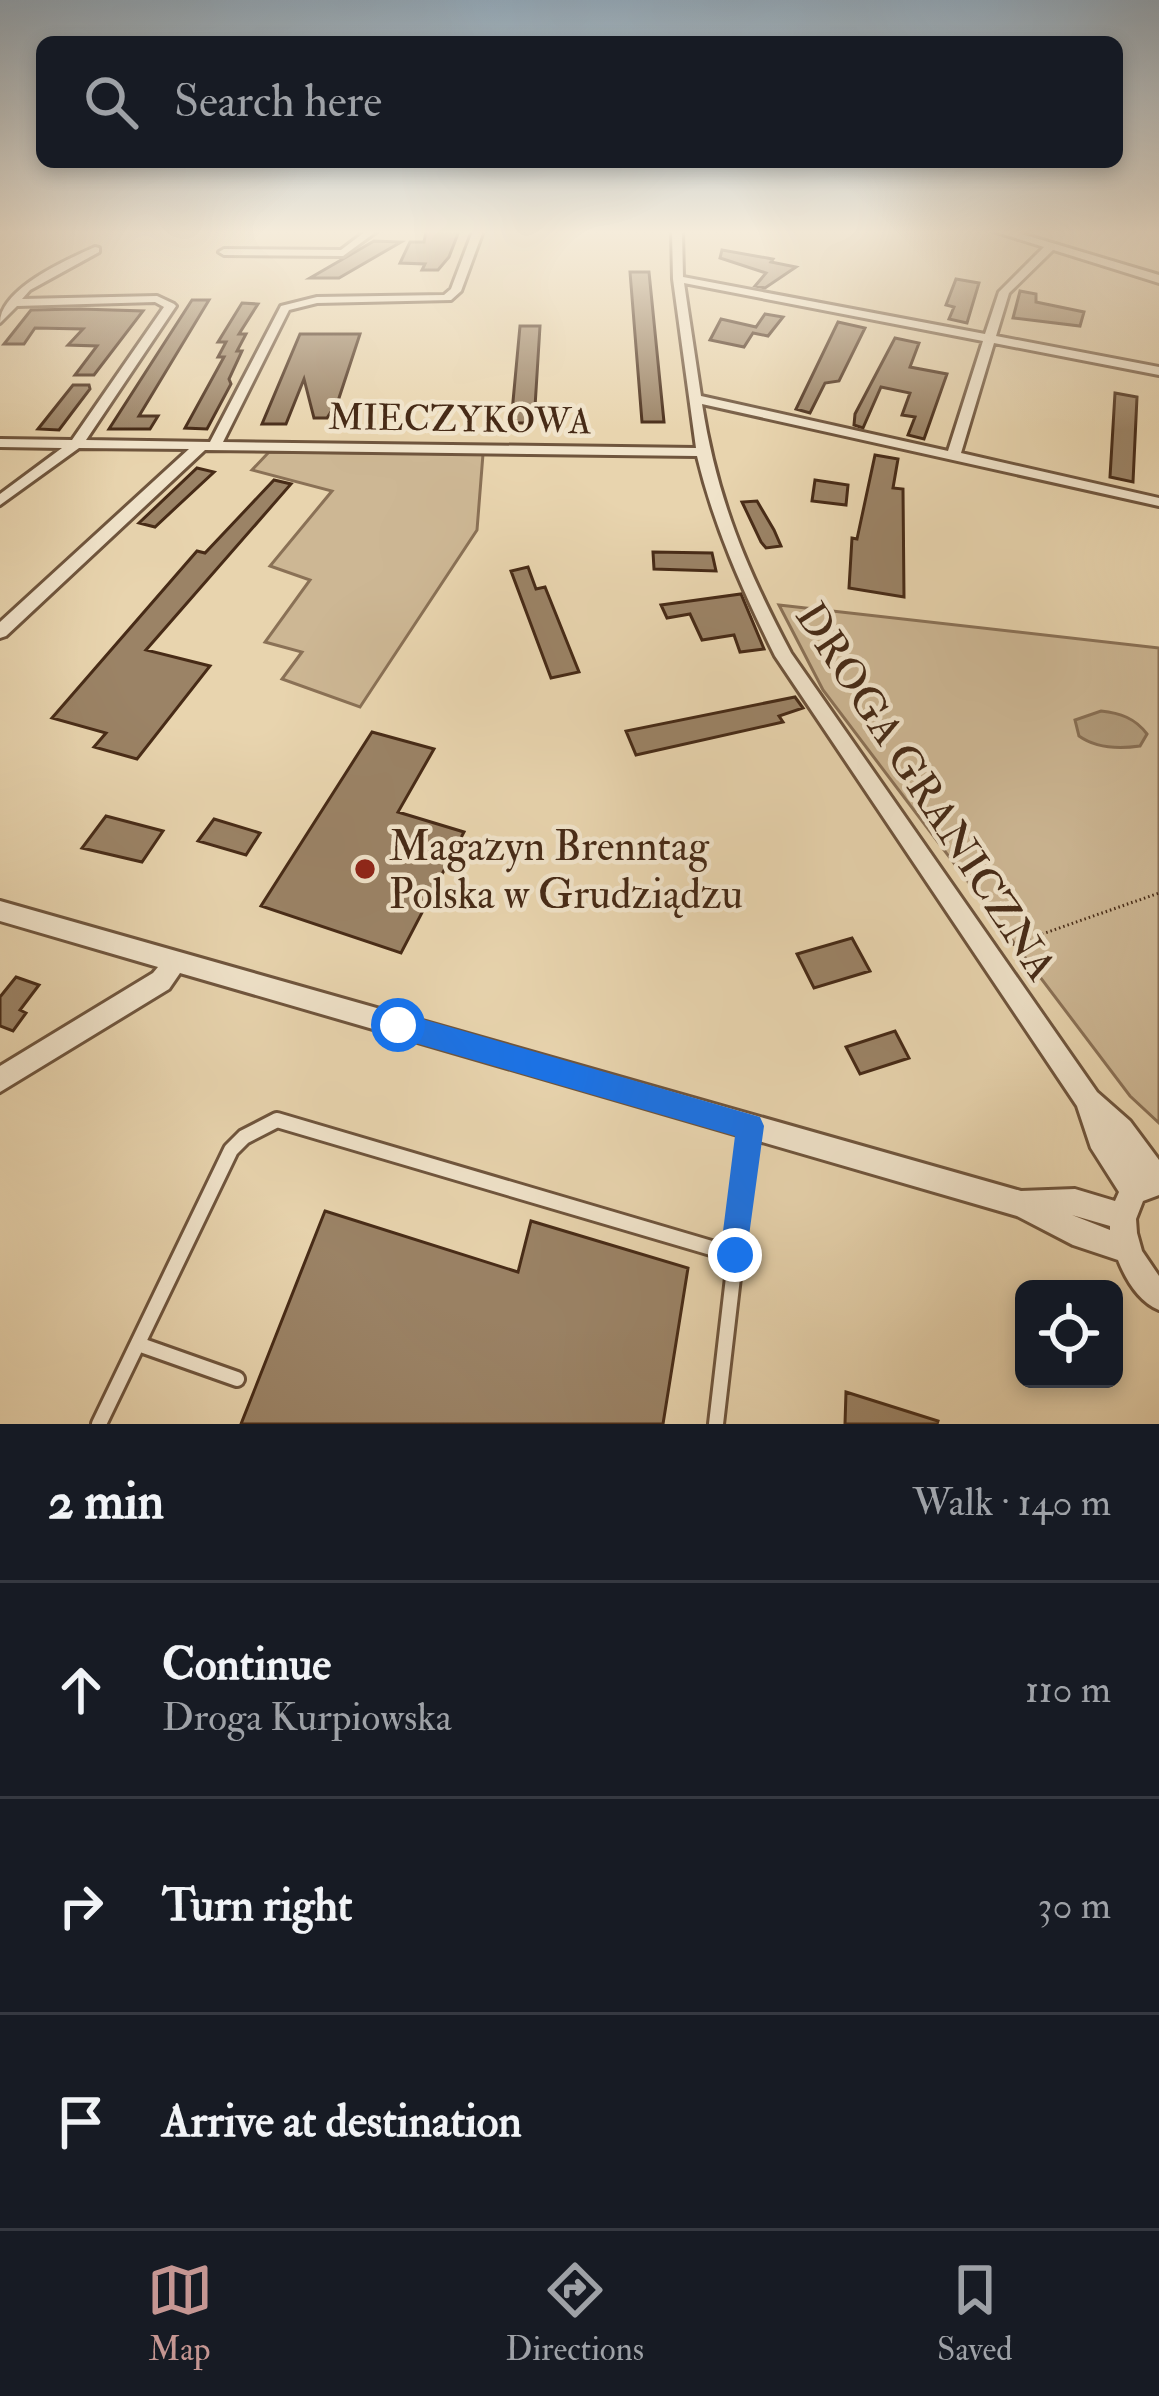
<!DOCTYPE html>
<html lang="en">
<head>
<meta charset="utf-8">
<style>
	body { margin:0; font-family:"IM FELL Double Pica",serif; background:#20242c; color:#f1f3f6 }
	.controls { position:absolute; right:36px; bottom:36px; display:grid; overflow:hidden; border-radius:18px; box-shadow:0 6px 18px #0003 }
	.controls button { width:108px; height:108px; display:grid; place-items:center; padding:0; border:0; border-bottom:3px solid #363941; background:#171b24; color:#f1f3f6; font:60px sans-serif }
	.stop { position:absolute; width:36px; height:36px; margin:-27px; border:9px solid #1a73e8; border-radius:50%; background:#fff }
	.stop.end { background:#1a73e8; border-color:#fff; box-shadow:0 3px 12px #0008 }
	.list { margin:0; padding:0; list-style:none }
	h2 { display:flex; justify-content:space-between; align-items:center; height:156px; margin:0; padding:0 48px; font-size:51px }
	h2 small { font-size:39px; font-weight:400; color:#9ea1a6 }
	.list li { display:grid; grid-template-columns:78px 1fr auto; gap:36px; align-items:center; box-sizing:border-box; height:216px; padding:0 48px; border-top:3px solid #363941 }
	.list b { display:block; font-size:45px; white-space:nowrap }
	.list p { margin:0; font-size:39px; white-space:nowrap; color:#9ea1a6 }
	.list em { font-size:39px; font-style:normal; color:#9ea1a6 }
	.icon { flex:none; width:66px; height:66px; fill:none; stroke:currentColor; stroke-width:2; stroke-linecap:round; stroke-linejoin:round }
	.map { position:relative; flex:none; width:1159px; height:1424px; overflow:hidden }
	.search { position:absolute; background:#171b24; box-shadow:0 6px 18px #0003; left:36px; right:36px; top:36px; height:132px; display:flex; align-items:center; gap:30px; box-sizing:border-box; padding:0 42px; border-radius:18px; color:#9ea1a6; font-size:45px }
	.sheet { height:804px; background:#171b24 }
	nav { display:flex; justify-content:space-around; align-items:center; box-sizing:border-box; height:168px; border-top:3px solid #363941; background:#171b24; font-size:33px; color:#9ea1a6 }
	nav a { display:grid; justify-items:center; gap:6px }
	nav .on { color:#c59692 }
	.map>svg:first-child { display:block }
	.green { fill:#cdb794; stroke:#8a7156; stroke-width:3 }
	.water { fill:#b19b7b; stroke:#876e53; stroke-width:3 }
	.building { fill:#9b8366; stroke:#472b17; stroke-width:3 }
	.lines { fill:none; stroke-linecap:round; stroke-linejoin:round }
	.service-casing { stroke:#6f553d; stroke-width:20 }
	.minor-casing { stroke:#6f553d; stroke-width:6 }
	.tertiary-casing { stroke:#6f553d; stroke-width:6 }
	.path { stroke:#472b17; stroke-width:3; stroke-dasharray:1.5 3; stroke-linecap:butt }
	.service { stroke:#f0e3ca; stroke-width:14 }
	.minor { fill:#f0e3ca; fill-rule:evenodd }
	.tertiary { fill:#f0e3ca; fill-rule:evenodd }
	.route { fill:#1a73e8 }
	.poi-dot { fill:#8f2418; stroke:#f0e3ca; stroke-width:4.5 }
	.labels { text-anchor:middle; stroke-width:9; stroke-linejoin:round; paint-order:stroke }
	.far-street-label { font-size:36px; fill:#472b17; stroke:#f0e3ca }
	.street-label { font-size:42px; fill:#472b17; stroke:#f0e3ca }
	.poi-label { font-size:42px; fill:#472b17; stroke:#f0e3ca; text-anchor:start }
</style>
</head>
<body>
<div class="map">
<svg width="1159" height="1424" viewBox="0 0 1159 1424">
	<rect width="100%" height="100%" fill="#e8d4ae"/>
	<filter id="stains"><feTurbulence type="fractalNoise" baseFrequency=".00167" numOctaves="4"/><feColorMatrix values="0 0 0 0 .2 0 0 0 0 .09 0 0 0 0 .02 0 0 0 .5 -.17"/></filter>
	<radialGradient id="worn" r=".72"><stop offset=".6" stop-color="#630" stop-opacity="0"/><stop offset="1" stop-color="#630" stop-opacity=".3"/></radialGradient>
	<path class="green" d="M269,452L483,454L477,530L360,707L282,679L302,652L265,642L310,580L270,566L332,491L252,470Z
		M779,605L1159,648V1123L1130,1096L823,690Z"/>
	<path class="water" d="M1101,711C1120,713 1135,718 1147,734L1140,746C1119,749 1097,749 1079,736L1075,720Z"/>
	<path class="building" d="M426,231H459L449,257L438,270H422L425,264L400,263L410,242H424Z
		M374,241L401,242L339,278H310Z
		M722,250L773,259L771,262L796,267L765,288L755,286L766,273L720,258Z
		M630,272H649L664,422H642Z
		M956,279L979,283L967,323L949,319L954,307L946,305Z
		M1020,291L1036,294V302L1084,312L1080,326L1013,318Z
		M192,300H209L139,416H158L150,429H109Z
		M242,303L258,304L239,334H246L237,351H242L229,379L231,384L207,429L185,428L224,357H218L226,342H218Z
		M31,310L80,309L143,311L94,375H75L97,346L68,345L83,329L35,328L24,344H4Z
		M765,314L783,317L768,336L753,333L744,347L710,340L721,319L756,327Z
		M838,322L865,328L839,381L825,383L810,413L796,409Z
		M520,326H540L534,423H511Z
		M300,334H360L338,401L327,418H314L304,379L286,424H262Z
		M895,338L919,343L910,367L947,374L924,439L908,435L915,417L902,415L910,393L881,387L863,428L854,425L855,414Z
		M73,385H89L90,389L74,410L59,430L38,429Z
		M1115,393L1137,397L1133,482L1110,477Z
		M875,455L898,459L893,488L903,489L904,597L849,588L852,538L857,539Z
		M197,468L214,472L155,527L139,523Z
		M274,480L291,484L146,650L210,666L137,759L94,747L106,733L52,718L197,551L205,553Z
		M815,480L848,485L846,505L812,501Z
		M757,501L774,530L781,546L766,548L761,542L742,502Z
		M653,552L712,553L716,571L654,569Z
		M528,567L536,589L545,587L579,672L551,678L511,571Z
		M741,594L764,649L740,652L734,635L702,640L690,614L667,618L661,605Z
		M795,697L803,708L779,716L783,722L636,755L626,731Z
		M372,732L434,749L398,812L464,832L401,953L261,906Z
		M106,816L163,831L142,862L82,848Z
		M214,819L260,833L246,855L198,841Z
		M852,938L870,971L814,988L797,954Z
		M16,977L39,985L20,1010L26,1013L13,1031L0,1026V997Z
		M895,1031L909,1058L860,1074L846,1047Z
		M325,1211L518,1272L531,1221L688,1268L663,1424H241Z
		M846,1392L938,1421L937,1424H845Z"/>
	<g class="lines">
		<defs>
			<path id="service" d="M138,1344L237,1379
				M99,1424L231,1150L244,1137L277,1120L735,1255
				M716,1424L750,1131"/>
			<path id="minor" d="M366,231H377L343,256L224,255L219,252L224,249L341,250Z
				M473,231H483L461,291L451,300L317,303L289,310L223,442L696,448L673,279L672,231H682L683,277L985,334L999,292L1047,244H1055V248L1009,293L996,336L1159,367V375L994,343L961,453L1159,498V506L702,404C717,499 746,568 791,653L1097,1092L1130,1121L1159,1160V1195L1143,1201L1136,1219L1137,1233L1142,1251L1159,1276V1310C1139,1302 1126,1280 1118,1260L1073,1245L1017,1216L180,973L169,989L0,1092V1066L153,973L158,967L0,921V901L1021,1191L1075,1189L1115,1201L1119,1192L1091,1148L1077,1106L775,656C743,591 714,527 697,456L205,450L6,636L0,638V622L189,449L79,448L0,505V494L62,448L0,447V439L72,440L164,307L155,302L17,306L0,323C0,289 66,260 95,247L99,248V252L30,290L22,299L157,296L174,304L176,306L86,440L210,442L281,306L317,297L444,295L451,289ZM684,283L983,341L948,451L701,396ZM1072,1215L1110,1226V1230Z"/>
			<path id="tertiary" d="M993,231H1012L1159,275V283Z"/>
		</defs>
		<use href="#service" class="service-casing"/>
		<use href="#minor" class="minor-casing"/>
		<use href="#tertiary" class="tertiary-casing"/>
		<path class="path" d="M1008,946L1159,893"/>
		<use href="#service" class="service"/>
		<use href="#minor" class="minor"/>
		<use href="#tertiary" class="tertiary"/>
	</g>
	<linearGradient id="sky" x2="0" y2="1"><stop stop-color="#92aabc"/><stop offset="0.54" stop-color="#f5ecdb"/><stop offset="1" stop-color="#f5ecdb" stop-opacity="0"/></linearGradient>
	<rect width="1159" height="430" fill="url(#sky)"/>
	<path class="route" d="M398,1012L760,1117L764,1126L745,1265L735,1270L725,1265L720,1255L735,1136L398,1038L389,1034L386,1025L389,1016Z"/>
	<circle class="poi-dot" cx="365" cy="869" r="12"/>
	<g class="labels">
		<g class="far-street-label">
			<text transform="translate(460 418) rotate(1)" y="13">MIECZYKOWA</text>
		</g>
		<g class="street-label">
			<text transform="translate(927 791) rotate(57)" y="15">DROGA GRANICZNA</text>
		</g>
		<g class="poi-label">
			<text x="389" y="860">Magazyn Brenntag<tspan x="389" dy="48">Polska w Grudziądzu</tspan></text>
		</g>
	</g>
	<rect width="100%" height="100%" filter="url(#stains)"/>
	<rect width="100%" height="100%" fill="url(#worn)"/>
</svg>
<div class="controls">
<button><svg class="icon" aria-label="locate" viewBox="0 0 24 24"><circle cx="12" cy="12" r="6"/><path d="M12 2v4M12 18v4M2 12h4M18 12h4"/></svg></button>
</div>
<div class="stop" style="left:398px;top:1025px"></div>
<div class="stop end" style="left:735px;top:1255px"></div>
<div class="search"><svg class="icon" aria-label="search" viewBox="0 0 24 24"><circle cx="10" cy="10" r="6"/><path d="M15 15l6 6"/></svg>Search here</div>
</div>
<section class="sheet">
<h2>2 min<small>Walk · 140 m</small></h2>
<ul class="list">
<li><svg class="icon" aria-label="ahead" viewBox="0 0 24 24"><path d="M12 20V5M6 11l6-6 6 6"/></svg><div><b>Continue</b><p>Droga Kurpiowska</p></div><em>110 m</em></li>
<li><svg class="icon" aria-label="right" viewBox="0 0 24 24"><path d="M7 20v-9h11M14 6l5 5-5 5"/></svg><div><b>Turn right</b></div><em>30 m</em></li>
<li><svg class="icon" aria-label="arrive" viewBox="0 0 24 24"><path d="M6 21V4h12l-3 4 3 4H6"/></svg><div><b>Arrive at destination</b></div></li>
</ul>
</section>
<nav>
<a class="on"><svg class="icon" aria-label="map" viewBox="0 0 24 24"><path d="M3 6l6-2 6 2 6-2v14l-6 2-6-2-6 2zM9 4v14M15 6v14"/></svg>Map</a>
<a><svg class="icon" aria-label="directions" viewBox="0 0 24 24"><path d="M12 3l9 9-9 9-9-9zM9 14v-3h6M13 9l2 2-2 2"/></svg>Directions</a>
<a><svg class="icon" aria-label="saved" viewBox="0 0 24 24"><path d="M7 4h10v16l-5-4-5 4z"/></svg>Saved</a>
</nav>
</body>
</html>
